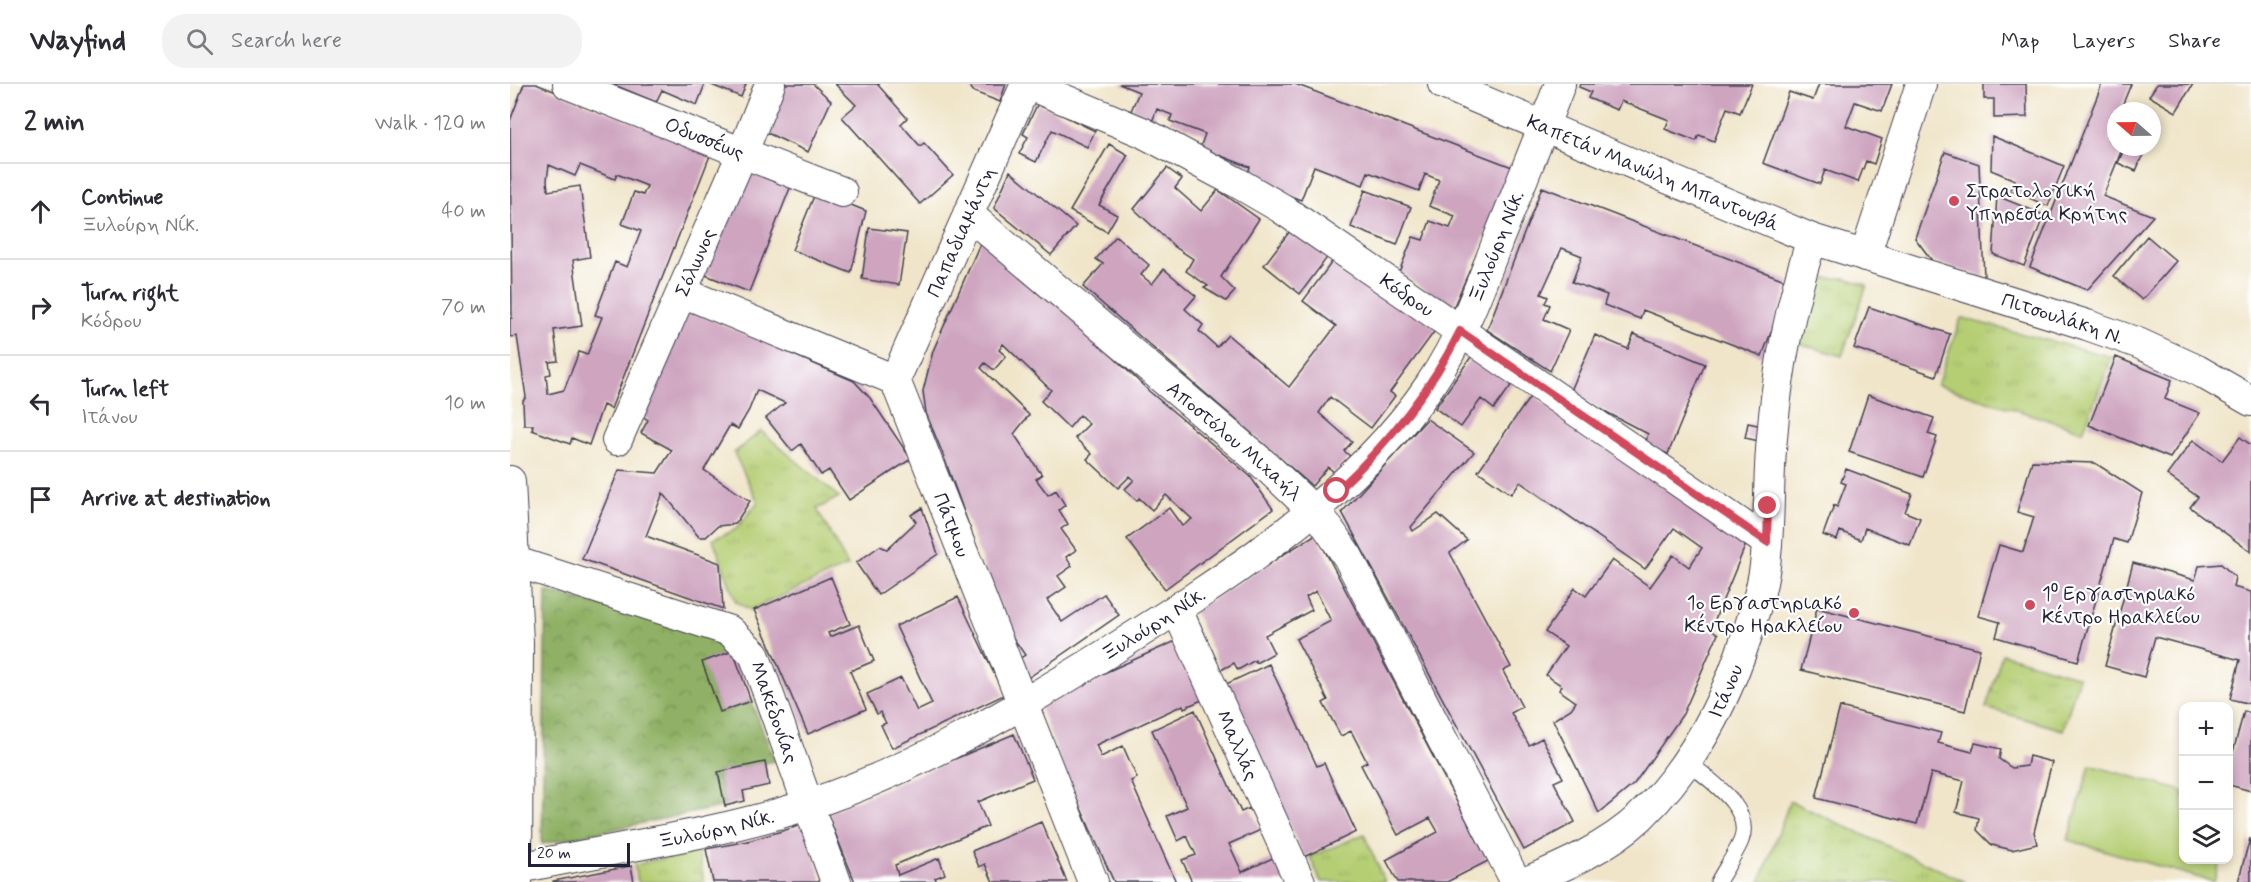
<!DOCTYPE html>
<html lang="en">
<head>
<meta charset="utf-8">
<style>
	body { margin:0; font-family:Mynerve,sans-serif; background:#f2f2f3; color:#2b2b33 }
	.controls { position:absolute; right:18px; bottom:18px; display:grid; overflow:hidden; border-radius:12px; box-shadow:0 3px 9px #0003 }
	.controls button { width:54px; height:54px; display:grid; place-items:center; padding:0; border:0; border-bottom:2px solid #e1e1e2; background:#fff; color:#2b2b33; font:30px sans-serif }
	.compass { position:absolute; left:1597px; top:18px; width:54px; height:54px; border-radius:50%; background:#fff; box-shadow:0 3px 9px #0003; rotate:290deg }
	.scale { position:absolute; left:18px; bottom:15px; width:102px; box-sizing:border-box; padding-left:6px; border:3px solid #22223b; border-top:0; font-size:16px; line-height:21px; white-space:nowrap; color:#22223b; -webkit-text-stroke:4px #fff; paint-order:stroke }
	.stop { position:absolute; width:18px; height:18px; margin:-14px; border:4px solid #d1495b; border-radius:50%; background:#fff }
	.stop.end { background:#d1495b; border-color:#fff; box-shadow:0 2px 6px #0008 }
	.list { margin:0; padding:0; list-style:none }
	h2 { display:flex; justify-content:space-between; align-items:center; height:78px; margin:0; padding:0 24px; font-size:26px }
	h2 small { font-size:20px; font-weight:400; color:#7c7c81 }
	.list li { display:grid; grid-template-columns:39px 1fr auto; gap:18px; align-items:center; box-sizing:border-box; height:96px; padding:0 24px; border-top:2px solid #e1e1e2 }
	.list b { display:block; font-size:22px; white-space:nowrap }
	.list p { margin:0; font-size:20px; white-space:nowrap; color:#7c7c81 }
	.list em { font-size:20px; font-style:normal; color:#7c7c81 }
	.icon { flex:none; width:33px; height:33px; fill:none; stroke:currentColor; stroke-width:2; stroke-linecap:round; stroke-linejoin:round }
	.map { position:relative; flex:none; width:1741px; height:798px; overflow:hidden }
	header { display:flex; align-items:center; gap:36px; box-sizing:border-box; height:84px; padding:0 30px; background:#fff; border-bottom:2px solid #e1e1e2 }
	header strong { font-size:28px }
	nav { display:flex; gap:33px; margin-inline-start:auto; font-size:21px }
	.search { width:420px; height:54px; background:#f2f2f3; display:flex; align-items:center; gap:15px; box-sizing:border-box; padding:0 21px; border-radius:24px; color:#7c7c81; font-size:22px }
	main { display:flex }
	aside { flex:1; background:#fff }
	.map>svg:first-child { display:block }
	.grass { fill:url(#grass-tufts); stroke:#6c7857; stroke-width:1.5 }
	.forest { fill:url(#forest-crowns); stroke:#596a50; stroke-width:1.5 }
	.green { fill:#b5ce73; stroke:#6c7857; stroke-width:1.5 }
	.building { fill:#cea4bf; fill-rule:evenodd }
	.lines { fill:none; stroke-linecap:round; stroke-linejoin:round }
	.service-casing { stroke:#413f50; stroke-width:17 }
	.minor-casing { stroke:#413f50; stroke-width:32 }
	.service { stroke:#fff; stroke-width:15 }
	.minor { stroke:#fff; stroke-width:30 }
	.route { stroke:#d1495b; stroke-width:8 }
	.poi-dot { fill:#d1495b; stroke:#fff; stroke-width:2 }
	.labels { text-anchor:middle; stroke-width:4.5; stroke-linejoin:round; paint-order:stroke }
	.street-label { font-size:20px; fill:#22223b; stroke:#fff }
	.poi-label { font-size:20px; fill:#22223b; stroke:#fff; text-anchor:start }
</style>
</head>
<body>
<header>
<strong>Wayfind</strong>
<div class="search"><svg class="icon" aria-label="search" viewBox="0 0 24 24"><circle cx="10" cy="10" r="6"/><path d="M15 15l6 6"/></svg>Search here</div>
<nav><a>Map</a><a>Layers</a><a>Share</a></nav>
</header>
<main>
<aside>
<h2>2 min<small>Walk · 120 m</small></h2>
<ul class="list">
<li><svg class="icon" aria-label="ahead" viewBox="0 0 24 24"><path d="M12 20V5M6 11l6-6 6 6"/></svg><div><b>Continue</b><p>Ξυλούρη Νίκ.</p></div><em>40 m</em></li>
<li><svg class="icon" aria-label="right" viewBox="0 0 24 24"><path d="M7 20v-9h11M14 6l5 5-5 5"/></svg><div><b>Turn right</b><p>Κόδρου</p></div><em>70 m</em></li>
<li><svg class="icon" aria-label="left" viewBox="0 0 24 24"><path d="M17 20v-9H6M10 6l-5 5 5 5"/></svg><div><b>Turn left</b><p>Ιτάνου</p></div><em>10 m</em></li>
<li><svg class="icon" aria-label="arrive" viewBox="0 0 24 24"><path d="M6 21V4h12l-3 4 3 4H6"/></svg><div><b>Arrive at destination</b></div></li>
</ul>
</aside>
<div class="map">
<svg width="1741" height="798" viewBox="0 0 1741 798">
	<defs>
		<pattern id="grass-tufts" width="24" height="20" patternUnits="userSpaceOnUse" patternTransform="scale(1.5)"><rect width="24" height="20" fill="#b5ce73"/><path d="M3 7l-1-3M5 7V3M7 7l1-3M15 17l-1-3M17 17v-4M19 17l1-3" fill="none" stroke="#9bb164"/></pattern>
		<pattern id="forest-crowns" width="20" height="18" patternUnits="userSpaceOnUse" patternTransform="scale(1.5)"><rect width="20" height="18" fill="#90b165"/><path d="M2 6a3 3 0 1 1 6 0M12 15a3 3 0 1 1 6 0" fill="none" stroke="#759054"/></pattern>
	</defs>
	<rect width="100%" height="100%" fill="#fff"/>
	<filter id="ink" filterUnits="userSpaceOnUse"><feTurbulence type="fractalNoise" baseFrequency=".0167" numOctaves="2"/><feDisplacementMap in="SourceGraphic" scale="12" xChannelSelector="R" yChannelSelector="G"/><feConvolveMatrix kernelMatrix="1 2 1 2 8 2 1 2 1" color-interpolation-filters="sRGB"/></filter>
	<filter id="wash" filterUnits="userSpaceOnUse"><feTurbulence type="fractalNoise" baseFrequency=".008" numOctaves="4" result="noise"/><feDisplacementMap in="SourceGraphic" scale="24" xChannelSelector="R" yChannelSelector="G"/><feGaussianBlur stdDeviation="1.35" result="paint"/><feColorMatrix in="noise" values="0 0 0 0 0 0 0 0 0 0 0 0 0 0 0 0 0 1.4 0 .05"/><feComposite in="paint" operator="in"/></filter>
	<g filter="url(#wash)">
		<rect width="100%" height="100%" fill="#f0e5c9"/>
		<path class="grass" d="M1335,194L1357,201L1332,272L1288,259L1299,195Z
			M1451,234L1602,273L1573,347L1427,301Z
			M251,347L329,413L307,425L338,482L240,526L226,518L203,455L225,446L248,418L224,369Z
			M1492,570L1569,593L1553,646L1476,624Z
			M1280,717L1456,798H1250Z
			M854,750L875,798H811L800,773Z
			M188,767L194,798H128L124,781Z"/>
		<path class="forest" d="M36,507L209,553L223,567L193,578L210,628L241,617L265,677L208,688L215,722L32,760Z"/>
		<path class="green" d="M1580,681L1673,707L1674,776H1710L1704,798L1558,756Z"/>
		<g id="blocks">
			<path class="building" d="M14,0H26L201,69L101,325L93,321L79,361L62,354L60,360L22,346L23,341H14L13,317L16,313L7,252L0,253V234H2L0,37ZM39,81L65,92L70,81L105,95L107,90L137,102L133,111L124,108L112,140L131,147L117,183L105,178L85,231L92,233L77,271L69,268L54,306L38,310L36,291L41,290L39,278L48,277L44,246L72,242L63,176L80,173L70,102L38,107L37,96Z
				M102,0H195L187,21L152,6L146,18Z
				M199,0H236L231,13Z
				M270,0H303L321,17L298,68L251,46Z
				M325,0H370L368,1L397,34L391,40L410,62L414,59L443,91L410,120L332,33L346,21Z
				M458,0H496L490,18L464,8Z
				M609,0H785L1002,83L978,145L943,224L889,188L903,153L913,156L920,137L940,144L945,132L919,122L929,96L915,90L909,107L858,88L853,101L804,82L791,116L736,95L740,83L690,64L695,50L660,37L662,31L647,25L642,38L620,29L629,8Z
				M1070,0H1242L1230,29L1217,24L1204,57L1189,51L1186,57L1155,45L1159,36L1111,17L1107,26L1078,14L1081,8L1069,3Z
				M1309,0H1382L1372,27L1345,18L1336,42L1372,55L1364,80L1356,77L1348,98L1315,86L1310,100L1253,79L1279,8L1303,16Z
				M1474,0H1516L1517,33L1484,34V15H1474Z
				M1592,0H1621L1610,27H1606V38L1599,56L1606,59V63H1613L1593,112L1643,132L1577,206L1520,183Z
				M1647,0H1683L1666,28L1639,12Z
				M528,19L585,47L577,63L542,46L526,78L509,70L518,53L513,50Z
				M1482,52L1554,82L1538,122L1500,106L1505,96L1481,86Z
				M599,60L618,71L589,121L607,131L597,148L560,127Z
				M1615,63H1636L1626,87L1608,79Z
				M1435,68L1469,80L1474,193L1423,178L1405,154Z
				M236,81L282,99L239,208L193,190Z
				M657,84L672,95L665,104L691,127L708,106L749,135L711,193L725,207L716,217L694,204L698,202L676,187L683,175L665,163L624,125Z
				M500,87L566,142L541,171L484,124Z
				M1032,103L1280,198L1252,272L1133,226L1130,235L1094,221L1097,211L1062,198L1072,172L1052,164L1031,210L1038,213L1035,219L1040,221L1034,235L1059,246L1040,287L977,246Z
				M855,106L901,123L887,161L841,143Z
				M306,107L356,127L341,189L282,166Z
				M1487,112L1534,131L1514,182L1483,170Z
				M783,143L819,171L790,210L754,181Z
				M359,144L397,149L389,201L352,195Z
				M606,152L639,181L631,191L642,200L654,185L686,212L675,225L693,241L689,247L707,263L718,251L779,303L826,242L793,217L827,171L927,244L880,308L885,312L861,344L820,313L809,329L842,358L834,367L840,372L825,389L818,383L802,402L573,203L593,180L586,175Z
				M1637,152L1666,177L1632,216L1604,192Z
				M472,155L524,198L640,308L740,392L763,425L655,505L617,455L659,424L672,442L682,435L656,411L642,426L629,414L627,417L615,405L624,396L620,392L608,404L577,375L582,370L565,354L579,340L570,331L559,344L531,317L541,306L493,260L489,266L496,272L484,286L475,279L471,284L519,331L504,350L532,391L526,395L538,411L546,406L555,421L549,426L558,440L551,445L566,466L556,473L562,482L548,492L556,503L537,516L552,538L594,510L609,531L518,594L506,577L515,571L497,545L432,368L416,329L413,307L423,267Z
				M1359,223L1440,250L1426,292L1344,264Z
				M175,224L344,297L360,314L401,375L339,416L319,386L311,391L291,360L282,367L256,334L275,319L247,306L239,326L228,345L220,341L194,386L240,417L225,440L208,442L196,453H189L153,409L136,452L210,479L213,525L72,475L109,386L147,389L162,366L131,349L138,336L129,330Z
				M1124,250L1195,280L1158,370L1135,361L1138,350L1060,309L1085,251L1118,265Z
				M963,270L1003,299L984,325L971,315L951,343L925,324Z
				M1606,273L1662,296L1655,315L1690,329L1660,374L1579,341Z
				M1022,310L1236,460L1201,545L1208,550L1173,630L1124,700L1089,729L1043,636L1061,625L1066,618L1049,606L1052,602L1036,591L1056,562L1035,548L1065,504L1076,512L1102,476L1140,503L1163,471L1179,483L1192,464L1164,444L1135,485L1010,398L1001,410L968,387Z
				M1358,311L1424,334L1418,350L1427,353L1413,393L1339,368Z
				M917,335L964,368L901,443L903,447L928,430L957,456L940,469L1001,583L993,587L1012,623L1001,629L1019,661L1032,654L1053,694L1044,698L1065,738L1014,766L832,428Z
				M1238,339L1257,343L1254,358L1235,354Z
				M1730,353L1741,361V468L1680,423L1688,413L1657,391L1683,356L1712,377Z
				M1522,377L1585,379L1632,409L1617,459L1604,455L1568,577L1486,553L1490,538L1468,532L1489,461L1513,468L1524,433L1507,428Z
				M1336,385L1402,410L1395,428L1410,434L1400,461L1355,444L1351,456L1330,447L1327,456L1313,451L1324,421L1327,423L1336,400L1331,398Z
				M412,424L428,470L368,511L346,479L370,462L377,465L406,438L401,431Z
				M806,450L978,777L937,798H888L876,776L928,748L920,734L888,751L851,681L857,678L841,647L831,652L813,619L818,616L786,555L821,537L806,507L796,513L802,526L755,551L764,569L746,579L745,576L728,586L724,579L711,586L684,527Z
				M1623,479L1685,496L1689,482L1711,480L1725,493L1723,503L1741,508V620L1720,615L1730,576L1645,553L1634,593L1595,582Z
				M321,493L340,540L318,549L320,553L349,541L364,577L340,587L356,625L298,650L244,526Z
				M448,513L494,611L382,664L371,641L376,639L370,628L367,630L357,610L391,594L407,627L422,620L386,542Z
				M1307,524L1470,565L1455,627L1291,586Z
				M668,556L694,615L674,624L673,621L586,661L591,673L613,662L627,694L621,697L666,798H604L555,689L530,623L594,589Z
				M223,567L241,617L210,628L192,578Z
				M759,580L807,682L814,679L846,748L794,773L714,601Z
				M1330,623L1431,649L1428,659L1462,668L1465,659L1491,665L1489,675L1502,684L1517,682L1519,672L1542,678L1524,748L1527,760L1502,766L1482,761L1467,746L1469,734L1446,728L1454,697L1421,689L1407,740L1306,714Z
				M685,626L731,728L740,724L751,746L719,760L732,788L767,772L778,798H682L672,776L686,771L677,752L668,757L657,732L677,723L642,646Z
				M1734,627L1741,629V707L1719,701V683Z
				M504,650L523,695L468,718L478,742L385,781L388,791L429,774L435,790L425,794L427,798H345L317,729Z
				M255,678L259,701L233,707L235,717L215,722L208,688Z
				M531,738L557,798H483L475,780L469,783L462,767Z
				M296,740L312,798H203L196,765L238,757Z
				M1740,754L1741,798H1728Z
				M121,782L124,798H43V797Z"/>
		</g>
	</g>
	<g filter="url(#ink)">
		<use href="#blocks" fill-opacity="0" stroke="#413f50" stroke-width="1.5"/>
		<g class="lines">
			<defs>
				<path id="service" d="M1178,678C1200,697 1244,724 1231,757C1225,771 1215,785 1208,798"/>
				<g id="minor">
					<path id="s1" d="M58,0L332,108"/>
					<path id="s2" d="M517,0L632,48L728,99L771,124L1257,458"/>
					<path id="s3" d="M933,0L1302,155L1577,241L1628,259L1687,286L1741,317"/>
					<path id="s4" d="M458,130L757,383L812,435L838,473L1006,798"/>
					<path d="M1355,172L1411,0"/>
					<path id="s5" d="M172,208L385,296L583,798"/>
					<path id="s6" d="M385,296L516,0"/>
					<path id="s7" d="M107,356L232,70L260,0"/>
					<path d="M0,397L8,558L7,798"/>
					<path id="s8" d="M0,476L220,547L244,570L326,798"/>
					<path id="s9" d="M667,526L790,798"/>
					<path id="s10" d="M0,786C100,764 203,752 300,720C406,685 505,626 599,568C712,497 844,414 920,301C950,257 969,206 988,156C1009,104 1030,52 1050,0"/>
					<path id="s11" d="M1016,798C1055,782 1099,762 1130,733C1182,683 1215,619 1237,551C1245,526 1254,499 1256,472C1260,433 1258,393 1262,354C1267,287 1281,219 1302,155"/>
				</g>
			</defs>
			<use href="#service" class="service-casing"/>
			<use href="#minor" class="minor-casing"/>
			<use href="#service" class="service"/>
			<use href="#minor" class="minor"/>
		</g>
	</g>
	<g class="lines" filter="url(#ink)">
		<path class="route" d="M827,407C877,360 920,308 950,247L1257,458L1258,422"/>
	</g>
	<g class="poi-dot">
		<circle cx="1444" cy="117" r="6"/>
		<circle cx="1520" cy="521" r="6"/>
		<circle cx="1344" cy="529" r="6"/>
	</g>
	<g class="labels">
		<g class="street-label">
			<text dy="7" stroke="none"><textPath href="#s1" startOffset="147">Οδυσσέως</textPath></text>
			<text dy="7" stroke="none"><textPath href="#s3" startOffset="228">Καπετάν Μανώλη Μπαντουβά</textPath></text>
			<text dy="7" stroke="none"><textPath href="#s6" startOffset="162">Παπαδιαμάντη</textPath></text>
			<text dy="7" stroke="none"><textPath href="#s10" startOffset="1218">Ξυλούρη Νίκ.</textPath></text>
			<text dy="7" stroke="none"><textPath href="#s7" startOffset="194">Σόλωνος</textPath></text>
			<text dy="7" stroke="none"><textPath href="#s2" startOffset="436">Κόδρου</textPath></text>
			<text dy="7" stroke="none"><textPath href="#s3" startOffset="663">Πιτσουλάκη Ν.</textPath></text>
			<text dy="7" stroke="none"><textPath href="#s4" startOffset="350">Αποστόλου Μιχαήλ</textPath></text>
			<text dy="7" stroke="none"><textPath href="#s5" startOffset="386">Πάτμου</textPath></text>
			<text dy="7" stroke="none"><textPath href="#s10" startOffset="696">Ξυλούρη Νίκ.</textPath></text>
			<text dy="7" stroke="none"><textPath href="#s11" startOffset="285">Ιτάνου</textPath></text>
			<text dy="7" stroke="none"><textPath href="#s8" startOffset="326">Μακεδονίας</textPath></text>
			<text dy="7" stroke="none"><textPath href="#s9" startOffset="148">Μαλλάς</textPath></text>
			<text dy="7" stroke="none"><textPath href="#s10" startOffset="210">Ξυλούρη Νίκ.</textPath></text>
		</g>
		<g class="poi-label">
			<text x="1456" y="113">Στρατολογική<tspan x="1456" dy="23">Υπηρεσία Κρήτης</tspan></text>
			<text x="1532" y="516">1⁰ Εργαστηριακό<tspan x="1532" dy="23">Κέντρο Ηρακλείου</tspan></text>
			<text x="1332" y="525" text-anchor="end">1ο Εργαστηριακό<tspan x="1332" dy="23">Κέντρο Ηρακλείου</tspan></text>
		</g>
	</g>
</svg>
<div class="controls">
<button>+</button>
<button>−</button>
<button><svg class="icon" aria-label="layers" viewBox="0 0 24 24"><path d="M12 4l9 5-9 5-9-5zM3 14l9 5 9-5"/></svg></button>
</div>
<svg class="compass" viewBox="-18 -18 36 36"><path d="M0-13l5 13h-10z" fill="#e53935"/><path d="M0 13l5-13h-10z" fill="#7c7c81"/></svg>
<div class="scale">20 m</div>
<div class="stop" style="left:827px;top:407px"></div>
<div class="stop end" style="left:1258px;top:422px"></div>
</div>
</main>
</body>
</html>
